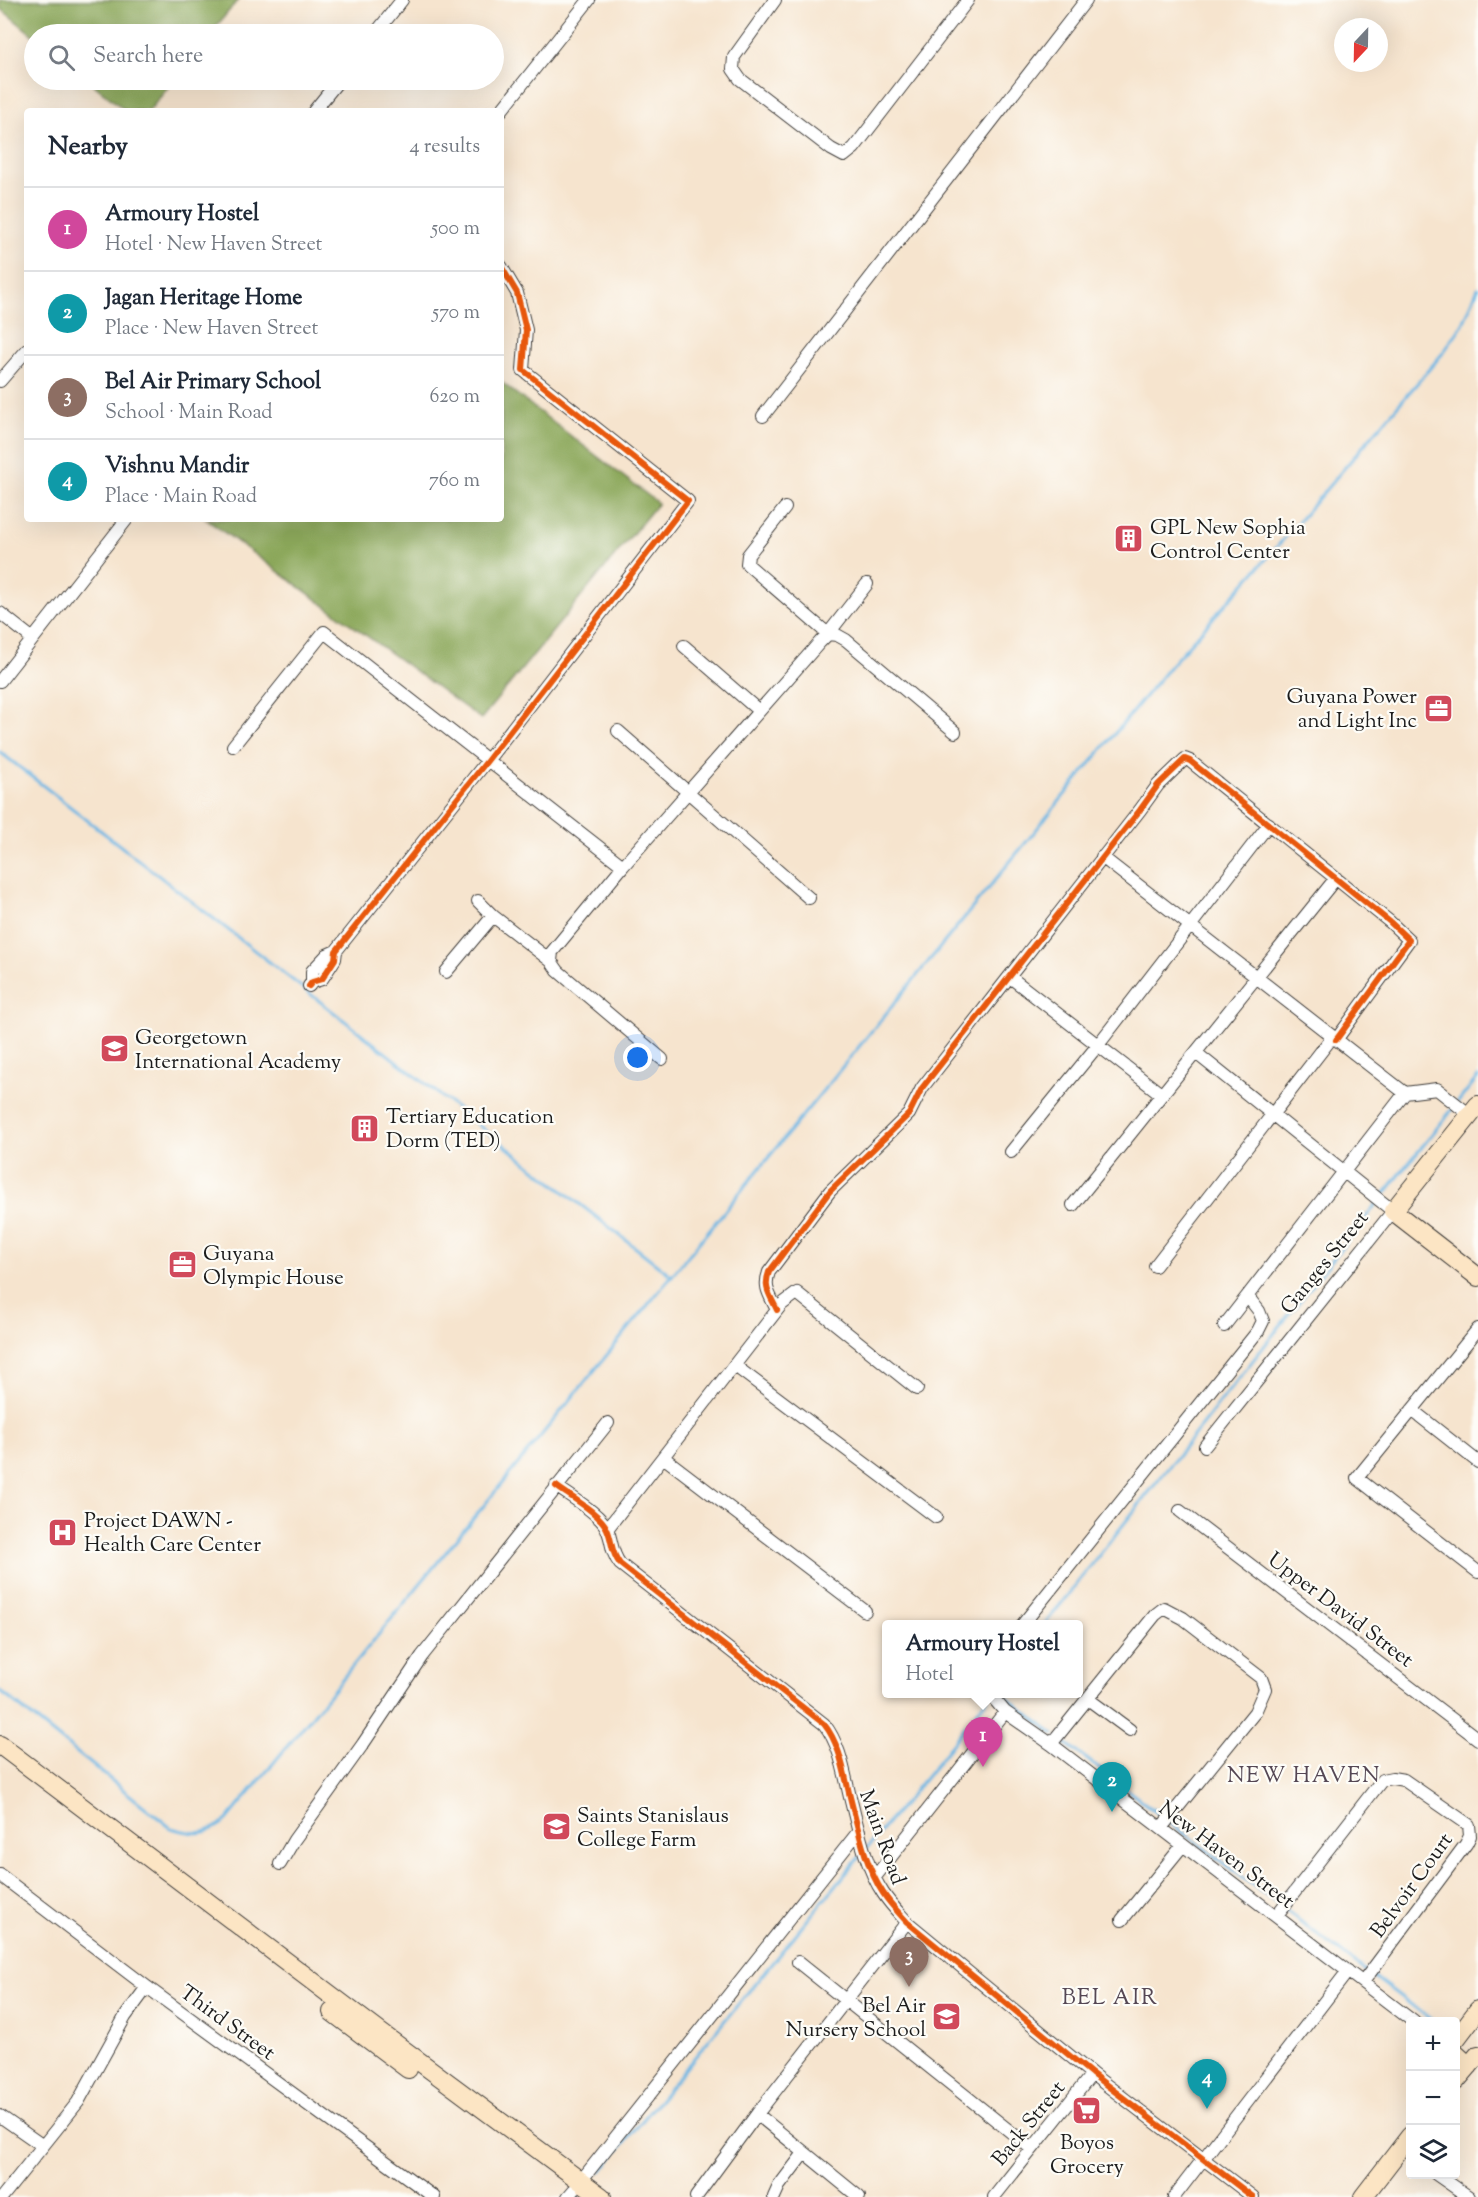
<!DOCTYPE html>
<html lang="en">
<head>
<meta charset="utf-8">
<style>
	body { margin:0; font-family:"Sorts Mill Goudy",serif; background:#f2f2f3; color:#1f2937 }
	.controls { position:absolute; right:18px; bottom:18px; display:grid; overflow:hidden; border-radius:6px; box-shadow:0 6px 24px #0002 }
	.controls button { width:54px; height:54px; display:grid; place-items:center; padding:0; border:0; border-bottom:2px solid #e0e1e3; background:#fff; color:#1f2937; font:30px sans-serif }
	.compass { position:absolute; left:1334px; top:18px; width:54px; height:54px; border-radius:50%; background:#fff; box-shadow:0 6px 24px #0002; rotate:202deg }
	.you { position:absolute; left:638px; top:1058px; width:21px; height:21px; margin:-15px; border:4px solid #fff; border-radius:50%; background:#1a73e8; box-shadow:0 0 0 9px #1a73e833 }
	.badge { display:grid; place-items:center; width:39px; height:39px; border-radius:50%; background:#d1495b; color:#fff; font-size:20px; font-weight:700 }
	.pin { position:absolute; translate:-50% -50px; filter:drop-shadow(0 2px 3px #0008) }
	.pin::after { content:''; position:absolute; top:32px; width:21px; height:18px; background:inherit; clip-path:polygon(0 0,100% 0,50% 100%) }
	.popup { position:absolute; left:882px; top:1620px; width:201px; height:78px; box-sizing:border-box; display:grid; place-content:center; border-radius:6px; background:#fff; filter:drop-shadow(0 2px 4px #0005); font-size:20px; white-space:nowrap; color:#747a83 }
	.popup b { font-size:22px; color:#1f2937 }
	.popup::after { content:''; position:absolute; left:50%; top:100%; margin-left:-12px; border:12px solid transparent; border-top-color:#fff }
	.list { margin:0; padding:0; list-style:none }
	h2 { display:flex; justify-content:space-between; align-items:center; height:78px; margin:0; padding:0 24px; font-size:26px }
	h2 small { font-size:20px; font-weight:400; color:#747a83 }
	.list li { display:grid; grid-template-columns:39px 1fr auto; gap:18px; align-items:center; box-sizing:border-box; height:84px; padding:0 24px; border-top:2px solid #e0e1e3 }
	.list b { display:block; font-size:22px; white-space:nowrap }
	.list p { margin:0; font-size:20px; white-space:nowrap; color:#747a83 }
	.list em { font-size:20px; font-style:normal; color:#747a83 }
	.icon { flex:none; width:33px; height:33px; fill:none; stroke:currentColor; stroke-width:2; stroke-linecap:round; stroke-linejoin:round }
	.map { position:relative; flex:none; width:1478px; height:2197px; overflow:hidden }
	.search { position:absolute; background:#fff; box-shadow:0 6px 24px #0002; left:24px; top:24px; width:480px; height:66px; display:flex; align-items:center; gap:15px; box-sizing:border-box; padding:0 21px; border-radius:33px; color:#747a83; font-size:22px }
	.panel { position:absolute; background:#fff; box-shadow:0 6px 24px #0002; left:24px; top:108px; width:480px; height:414px; border-radius:6px }
	.map>svg:first-child { display:block }
	.forest { fill:#8ba75a; stroke:#54623b; stroke-width:1.5 }
	.lines { fill:none; stroke-linecap:round; stroke-linejoin:round }
	.stream { stroke:#6bb6e4; stroke-width:3 }
	.street-casing { stroke:#3d3a37; stroke-width:14 }
	.secondary-casing { stroke:#3d3a37; stroke-width:20 }
	.street { stroke:#fff; stroke-width:12 }
	.secondary { stroke:#fce5c4; stroke-width:18 }
	.cycleway-casing { stroke:#fdfcf7; stroke-width:10 }
	.cycleway { stroke:#e8590c; stroke-width:6 }
	.labels { text-anchor:middle; stroke-width:4.5; stroke-linejoin:round; paint-order:stroke }
	.poi-label { font-size:21px; fill:#1c1c1c; stroke:#fdfcf7; text-anchor:start }
	.street-label { font-size:21px; fill:#1c1c1c; stroke:#fdfcf7 }
	.neighbourhood-label { font-size:22px; letter-spacing:1.5px; fill:#554754; stroke:#fdfcf7 }
</style>
</head>
<body>
<div class="map">
<svg width="1478" height="2197" viewBox="0 0 1478 2197">
	<rect width="100%" height="100%" fill="#fdfcf7"/>
	<filter id="ink" filterUnits="userSpaceOnUse"><feTurbulence type="fractalNoise" baseFrequency=".0167" numOctaves="2"/><feDisplacementMap in="SourceGraphic" scale="12" xChannelSelector="R" yChannelSelector="G"/><feConvolveMatrix kernelMatrix="1 2 1 2 8 2 1 2 1" color-interpolation-filters="sRGB"/></filter>
	<filter id="wash" filterUnits="userSpaceOnUse"><feTurbulence type="fractalNoise" baseFrequency=".008" numOctaves="4" result="noise"/><feDisplacementMap in="SourceGraphic" scale="24" xChannelSelector="R" yChannelSelector="G"/><feGaussianBlur stdDeviation="1.35" result="paint"/><feColorMatrix in="noise" values="0 0 0 0 0 0 0 0 0 0 0 0 0 0 0 0 0 1.4 0 .05"/><feComposite in="paint" operator="in"/></filter>
	<g filter="url(#wash)">
		<rect width="100%" height="100%" fill="#f6e4ce"/>
		<path class="forest" d="M0,0H238L210,34L34,36L0,8Z
			M88,80H174L149,111H126Z
			M501,382L658,503L481,719L206,519H501Z"/>
		<g class="lines">
			<path class="stream" d="M0,752L672,1276
				M1458,1102L1478,1077
				M1381,1198L1454,1107
				M1045,1624L1377,1203
				M0,1691L171,1828C196,1835 206,1836 227,1820L1170,666L1275,549L1443,353L1463,324L1478,288
				M1002,1694L1054,1734
				M1059,1738L1164,1818
				M1169,1822L1279,1905
				M867,1848L931,1771L989,1696
				M1284,1909L1367,1972
				M1373,1976L1434,2022
				M601,2171L861,1855"/>
		</g>
	</g>
	<g filter="url(#ink)">
		<g class="lines">
			<defs>
				<path id="street" d="M775,0L734,57L733,69L740,79L831,149L844,156L854,148L968,0
					M375,34L402,0
					M314,111L339,80
					M501,111L589,0
					M0,381L27,350
					M763,416L1086,0
					M785,508L748,555L747,564L828,634L867,584
					M0,613L33,639
					M684,646L759,711
					M0,681L127,519
					M618,731L809,898
					M233,746L324,632L623,866
					M1102,857L1405,1093
					M478,901L493,916L551,961
					M446,972L493,916
					M1010,977L1161,1094
					M312,982V971L327,955L336,951
					M309,986L312,982L322,979L335,959L336,951L487,761L688,501L523,370L526,330L517,293L501,266
					M1196,1053L1393,1211L1205,1446
					M662,1059L558,971L551,961L552,952L623,866L820,642L828,634L837,635L846,640L955,732
					M1011,1152L1098,1045L1269,824
					M1073,1205L1336,878
					M1155,1266L1330,1040L1335,1039
					M777,1310C770,1295 763,1288 769,1272L830,1191L909,1114L922,1088L1140,810L1158,785L1185,759L1190,761L1390,922L1409,940L1336,1040
					M1224,1326L1405,1093L1437,1089L1470,1115
					M1478,1329L1357,1478L1478,1572
					M735,1366L936,1517
					M1412,1410L1478,1462
					M663,1457L865,1611
					M556,1486C569,1496 601,1514 607,1529C613,1542 610,1551 620,1564L824,1724C840,1744 844,1772 850,1797C858,1828 865,1866 883,1893C890,1904 899,1913 907,1922L1092,2074L1253,2197
					M1180,1511L1478,1739
					M607,1529L781,1305L797,1293L917,1389
					M1023,1624L1258,1331L1263,1321L1259,1311L1248,1297
					M990,1694L1005,1712L1051,1744L1414,2022
					M1088,1699L1130,1730
					M1051,1744L1155,1615L1164,1608L1183,1618L1261,1678L1265,1689L1255,1712L1161,1828
					M280,1864L294,1840L363,1744L422,1656L608,1423
					M0,1875L147,1987L434,2197
					M875,1877L1005,1712
					M1276,1916L1382,1780L1392,1778L1404,1780L1469,1825L1470,1836L1466,1844L1363,1982
					M1122,1920L1183,1845
					M798,1962L1032,2149
					M757,2114L859,2197
					M0,2116L43,2146
					M1436,2174L1469,2197
					M580,2182L859,1831
					M2,2197L78,2102L125,2017L147,1987
					M568,2197L574,2190
					M696,2197L757,2114L907,1922
					M774,2197L779,2186L804,2153
					M994,2197L1092,2074
					M1174,2197L1348,1971"/>
				<path id="secondary" d="M1478,1105L1393,1211L1478,1277
					M0,1745L381,2033L602,2197
					M332,2012L408,2069
					M1456,2039L1478,2010
					M1456,2054L1469,2066
					M1456,2081L1478,2055
					M1363,2197L1410,2136"/>
			</defs>
			<use href="#street" class="street-casing"/>
			<use href="#secondary" class="secondary-casing"/>
			<use href="#street" class="street"/>
			<use href="#secondary" class="secondary"/>
			<defs>
				<path id="cycleway" d="M309,986L312,982L322,979L335,959L336,951L487,761L688,501L523,370L526,330L517,293L501,266
					M777,1310C770,1295 763,1288 769,1272L830,1191L909,1114L922,1088L1140,810L1158,785L1185,759L1190,761L1390,922L1409,940L1336,1040
					M556,1486C569,1496 601,1514 607,1529C613,1542 610,1551 620,1564L824,1724C840,1744 844,1772 850,1797C858,1828 865,1866 883,1893C890,1904 899,1913 907,1922L1092,2074L1253,2197"/>
			</defs>
			<use href="#cycleway" class="cycleway-casing"/>
			<use href="#cycleway" class="cycleway"/>
		</g>
	</g>
	<defs>
		<symbol id="building-square" viewBox="-11 -11 22 22"><rect x="-9" y="-9" width="18" height="18" rx="4" fill="#d1495b" stroke="#fdfcf7"/><path d="M-4-6H4V6H1V3H-1V6H-4ZM-2.5-4.3h1.7v1.8h-1.7ZM.8-4.3h1.7v1.8H.8ZM-2.5-1h1.7V.8h-1.7ZM.8-1h1.7V.8H.8Z" fill="#fff"/></symbol>
		<symbol id="office-square" viewBox="-11 -11 22 22"><rect x="-9" y="-9" width="18" height="18" rx="4" fill="#d1495b" stroke="#fdfcf7"/><path d="M-6-3h4V-5.5h4V-3h4V5H-6ZM-1-4.5V-3h2v-1.5ZM-6 0V1H6V0Z" fill="#fff"/></symbol>
		<symbol id="school-square" viewBox="-11 -11 22 22"><rect x="-9" y="-9" width="18" height="18" rx="4" fill="#d1495b" stroke="#fdfcf7"/><path d="M0-5L7-2L0 1L-7-2ZM-4 1L0 2.5L4 1V4Q0 6-4 4Z" fill="#fff"/></symbol>
		<symbol id="hospital-square" viewBox="-11 -11 22 22"><rect x="-9" y="-9" width="18" height="18" rx="4" fill="#d1495b" stroke="#fdfcf7"/><path d="M-5-5h3v3.5h4V-5h3V5h-3V1.5h-4V5h-3Z" fill="#fff"/></symbol>
		<symbol id="supermarket-square" viewBox="-11 -11 22 22"><rect x="-9" y="-9" width="18" height="18" rx="4" fill="#d1495b" stroke="#fdfcf7"/><path d="M-6-5.5h2.5l.6 2H6L4.5 2H-2.5L-4.4-4H-6ZM-1.5 3.2a1.3 1.3 0 1 0 .1 0ZM3 3.2a1.3 1.3 0 1 0 .1 0Z" fill="#fff"/></symbol>
	</defs>
	<g fill-rule="evenodd">
		<use href="#building-square" x="1112" y="522" width="33" height="33"/>
		<use href="#office-square" x="1422" y="692" width="33" height="33"/>
		<use href="#school-square" x="98" y="1032" width="33" height="33"/>
		<use href="#building-square" x="348" y="1112" width="33" height="33"/>
		<use href="#office-square" x="166" y="1248" width="33" height="33"/>
		<use href="#hospital-square" x="46" y="1516" width="33" height="33"/>
		<use href="#school-square" x="540" y="1810" width="33" height="33"/>
		<use href="#school-square" x="930" y="2000" width="33" height="33"/>
		<use href="#supermarket-square" x="1070" y="2094" width="33" height="33"/>
	</g>
	<g class="labels">
		<g class="poi-label">
			<text x="1150" y="534">GPL New Sophia<tspan x="1150" dy="24">Control Center</tspan></text>
			<text x="1417" y="703" text-anchor="end">Guyana Power<tspan x="1417" dy="24">and Light Inc</tspan></text>
			<text x="135" y="1044">Georgetown<tspan x="135" dy="24">International Academy</tspan></text>
			<text x="386" y="1123">Tertiary Education<tspan x="386" dy="24">Dorm (TED)</tspan></text>
			<text x="203" y="1260">Guyana<tspan x="203" dy="24">Olympic House</tspan></text>
			<text x="84" y="1527">Project DAWN -<tspan x="84" dy="24">Health Care Center</tspan></text>
			<text x="577" y="1822">Saints Stanislaus<tspan x="577" dy="24">College Farm</tspan></text>
			<text x="926" y="2012" text-anchor="end">Bel Air<tspan x="926" dy="24">Nursery School</tspan></text>
			<text x="1087" y="2149" text-anchor="middle">Boyos<tspan x="1087" dy="24">Grocery</tspan></text>
		</g>
		<g class="street-label">
			<text transform="translate(1324 1262) rotate(-51)" y="7">Ganges Street</text>
			<text transform="translate(1341 1609) rotate(37)" y="7">Upper David Street</text>
			<text transform="translate(883 1837) rotate(70)" y="7">Main Road</text>
			<text transform="translate(1227 1854) rotate(37)" y="7">New Haven Street</text>
			<text transform="translate(1411 1885) rotate(-54)" y="7">Belvoir Court</text>
			<text transform="translate(228 2022) rotate(36)" y="7">Third Street</text>
			<text transform="translate(1028 2123) rotate(-51)" y="7">Back Street</text>
		</g>
		<g class="neighbourhood-label">
			<text x="1304" y="1782">NEW HAVEN</text>
			<text x="1110" y="2004">BEL AIR</text>
		</g>
	</g>
</svg>
<div class="controls">
<button>+</button>
<button>−</button>
<button><svg class="icon" aria-label="layers" viewBox="0 0 24 24"><path d="M12 4l9 5-9 5-9-5zM3 14l9 5 9-5"/></svg></button>
</div>
<svg class="compass" viewBox="-18 -18 36 36"><path d="M0-13l5 13h-10z" fill="#e53935"/><path d="M0 13l5-13h-10z" fill="#747a83"/></svg>
<div class="you"></div>
<div class="pin badge" style="left:983px;top:1767px;background:#d1479c">1</div>
<div class="popup"><b>Armoury Hostel</b>Hotel</div>
<div class="pin badge" style="left:1112px;top:1812px;background:#0f9aa8">2</div>
<div class="pin badge" style="left:909px;top:1987px;background:#8d6e63">3</div>
<div class="pin badge" style="left:1207px;top:2109px;background:#0f9aa8">4</div>
<div class="search"><svg class="icon" aria-label="search" viewBox="0 0 24 24"><circle cx="10" cy="10" r="6"/><path d="M15 15l6 6"/></svg>Search here</div>
<section class="panel">
<h2>Nearby<small>4 results</small></h2>
<ul class="list">
<li><span class="badge" style="background:#d1479c">1</span><div><b>Armoury Hostel</b><p>Hotel · New Haven Street</p></div><em>500 m</em></li>
<li><span class="badge" style="background:#0f9aa8">2</span><div><b>Jagan Heritage Home</b><p>Place · New Haven Street</p></div><em>570 m</em></li>
<li><span class="badge" style="background:#8d6e63">3</span><div><b>Bel Air Primary School</b><p>School · Main Road</p></div><em>620 m</em></li>
<li><span class="badge" style="background:#0f9aa8">4</span><div><b>Vishnu Mandir</b><p>Place · Main Road</p></div><em>760 m</em></li>
</ul>
</section>
</div>
</body>
</html>
